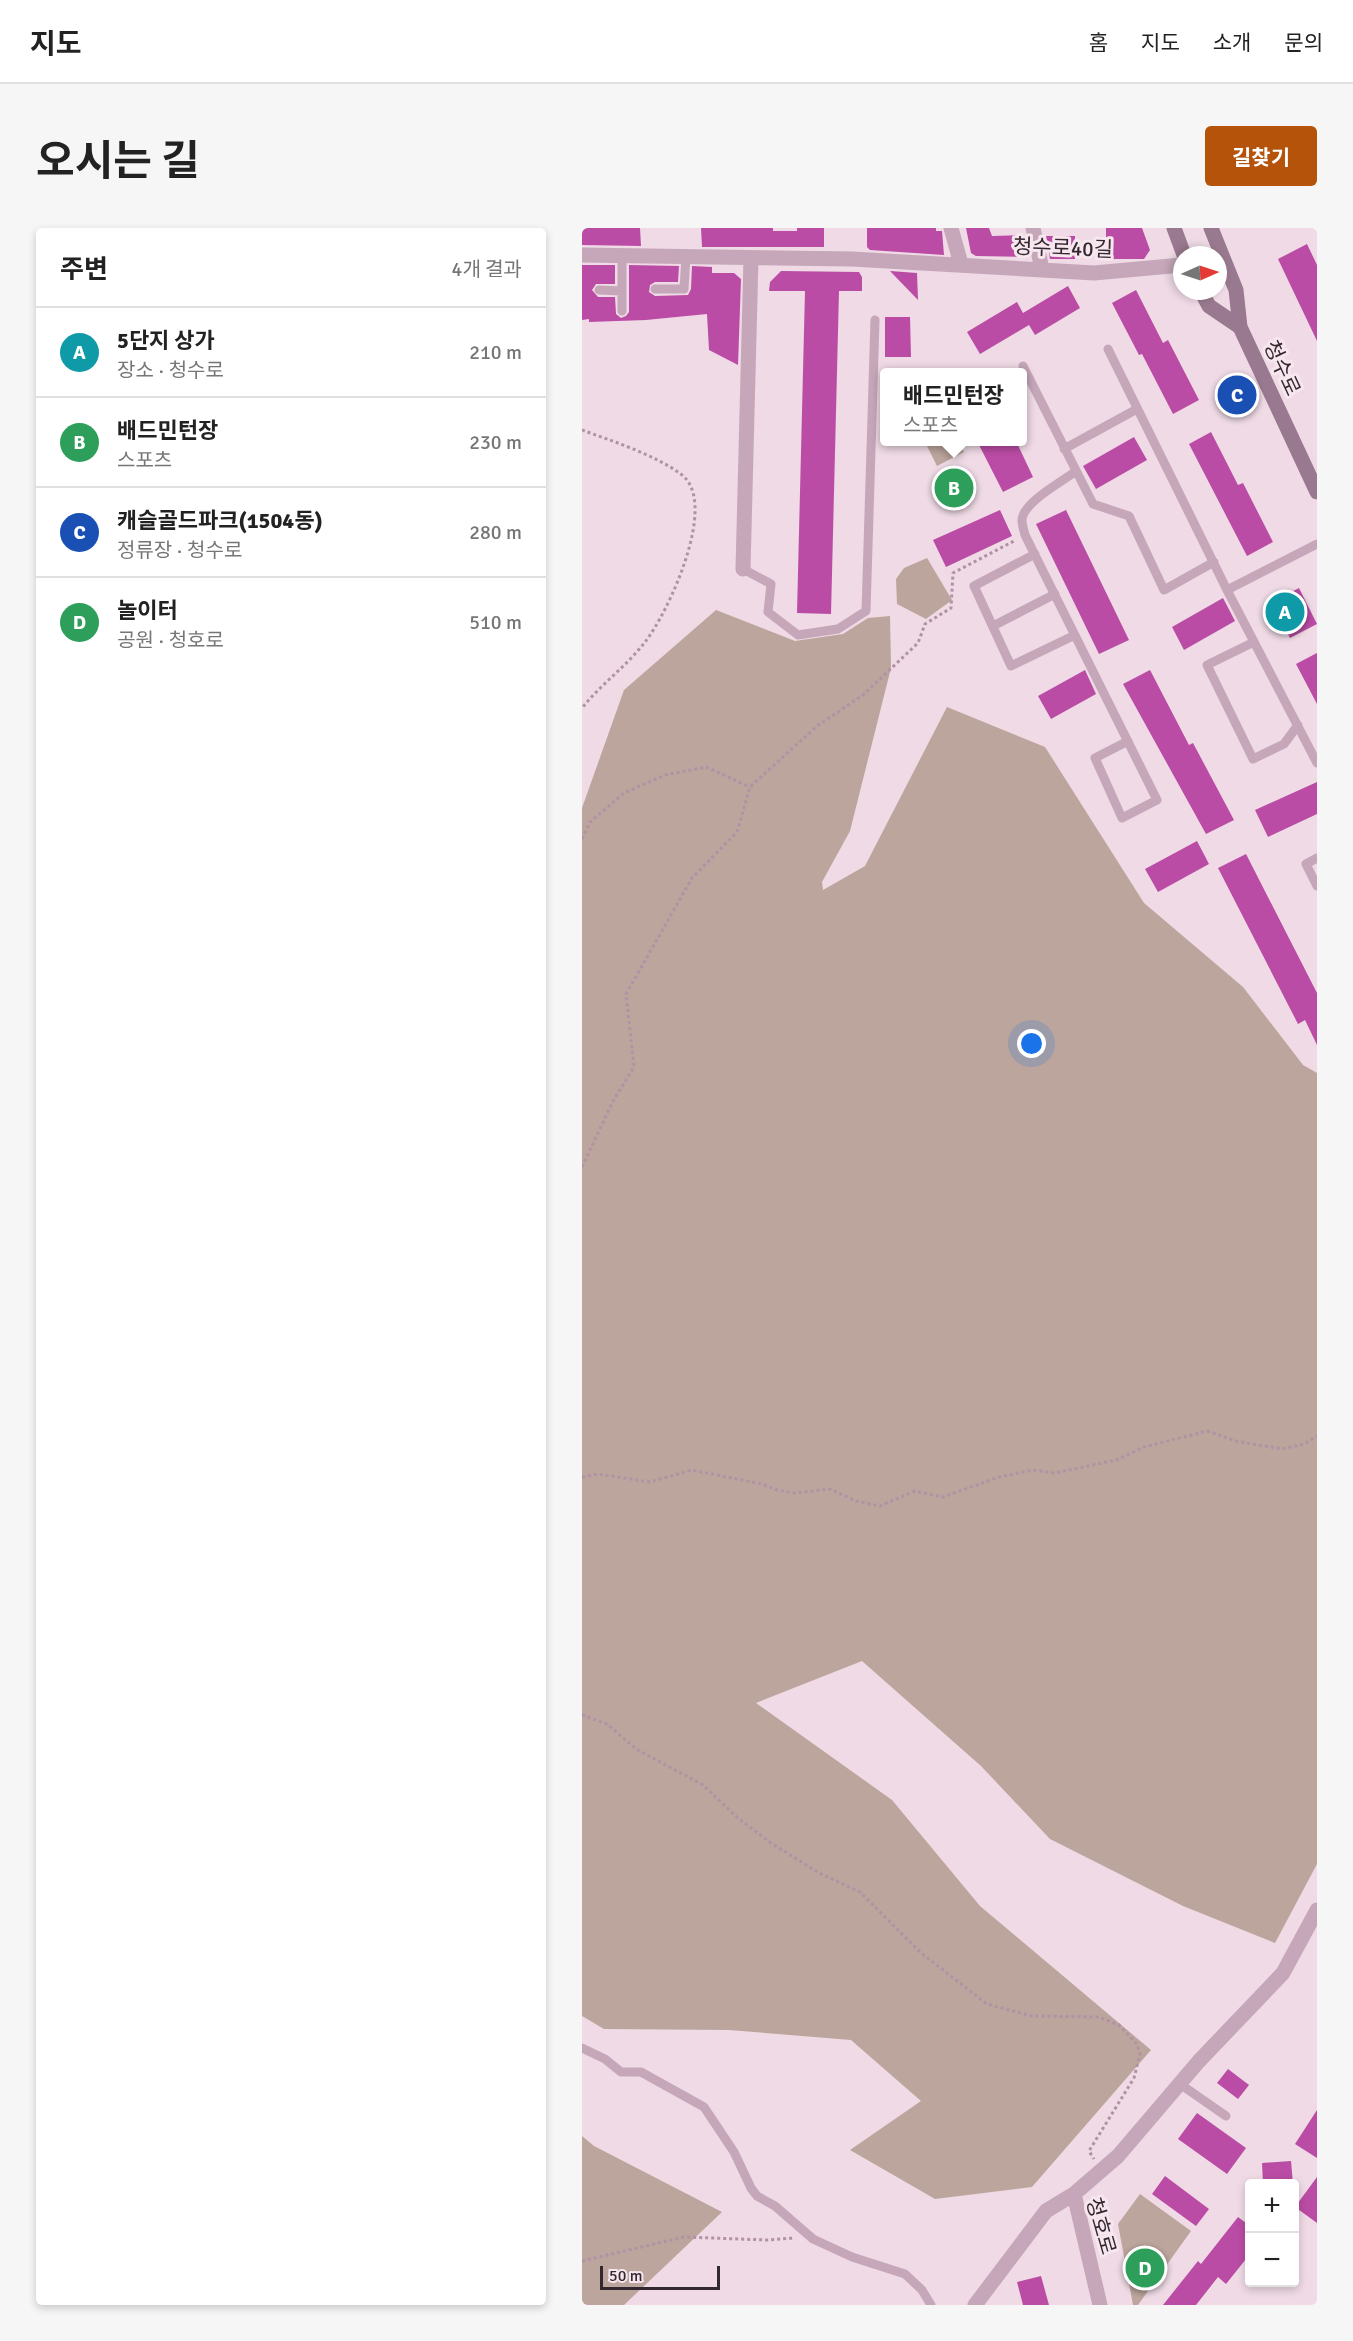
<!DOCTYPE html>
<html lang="ko">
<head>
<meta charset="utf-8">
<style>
	body { margin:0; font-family:Signika,"Noto Sans KR",sans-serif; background:#f6f6f6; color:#222 }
	.controls { position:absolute; right:18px; bottom:18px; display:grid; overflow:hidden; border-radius:6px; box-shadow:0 3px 9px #0003 }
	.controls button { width:54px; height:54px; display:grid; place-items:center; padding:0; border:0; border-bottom:2px solid #e0e0e0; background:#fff; color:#222; font:30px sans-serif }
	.compass { position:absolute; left:591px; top:18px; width:54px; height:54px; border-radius:50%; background:#fff; box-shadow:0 3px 9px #0003; rotate:87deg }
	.scale { position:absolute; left:18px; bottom:15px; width:120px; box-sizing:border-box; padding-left:6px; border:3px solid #332730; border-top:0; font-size:16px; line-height:21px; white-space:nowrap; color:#332730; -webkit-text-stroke:4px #f7e6ee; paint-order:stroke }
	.you { position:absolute; left:450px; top:816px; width:21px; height:21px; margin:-15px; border:4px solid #fff; border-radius:50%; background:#1a73e8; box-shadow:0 0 0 9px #1a73e833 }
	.badge { display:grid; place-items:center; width:39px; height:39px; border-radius:50%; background:#b45309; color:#fff; font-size:20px; font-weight:700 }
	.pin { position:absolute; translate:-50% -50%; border:3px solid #fff; box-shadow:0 2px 6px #0006 }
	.popup { position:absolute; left:298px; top:140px; width:147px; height:78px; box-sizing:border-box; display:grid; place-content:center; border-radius:6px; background:#fff; filter:drop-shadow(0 2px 4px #0005); font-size:20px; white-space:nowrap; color:#767676 }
	.popup b { font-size:22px; color:#222 }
	.popup::after { content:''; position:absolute; left:50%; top:100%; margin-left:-12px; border:12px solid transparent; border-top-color:#fff }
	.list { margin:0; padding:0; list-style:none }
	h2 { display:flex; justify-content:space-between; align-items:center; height:78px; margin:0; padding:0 24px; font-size:26px }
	h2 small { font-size:20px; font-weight:400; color:#767676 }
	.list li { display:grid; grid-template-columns:39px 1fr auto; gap:18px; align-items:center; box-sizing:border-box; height:90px; padding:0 24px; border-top:2px solid #e0e0e0 }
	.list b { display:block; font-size:22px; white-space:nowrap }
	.list p { margin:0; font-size:20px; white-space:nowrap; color:#767676 }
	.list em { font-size:20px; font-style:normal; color:#767676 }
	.map { position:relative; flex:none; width:735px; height:2077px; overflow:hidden; border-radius:6px }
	header { display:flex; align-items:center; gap:36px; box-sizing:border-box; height:84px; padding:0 30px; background:#fff; border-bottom:2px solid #e0e0e0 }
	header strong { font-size:28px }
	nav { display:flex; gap:33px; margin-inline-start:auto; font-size:21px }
	.intro { display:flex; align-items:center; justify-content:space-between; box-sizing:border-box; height:144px; padding:0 36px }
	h1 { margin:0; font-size:42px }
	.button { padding:15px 27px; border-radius:6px; background:#b45309; color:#fff; font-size:21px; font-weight:700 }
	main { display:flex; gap:36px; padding:0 36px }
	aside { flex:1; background:#fff; border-radius:6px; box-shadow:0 3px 9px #0003 }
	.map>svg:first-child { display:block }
	.green { fill:#bca59c }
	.building { fill:#ba4ca5 }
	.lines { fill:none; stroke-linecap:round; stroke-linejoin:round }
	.path { stroke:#b192a5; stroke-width:3; stroke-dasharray:3 3; stroke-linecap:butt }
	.lane { stroke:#c5a7b9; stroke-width:9 }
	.street { stroke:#c5a7b9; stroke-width:15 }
	.secondary { stroke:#99798f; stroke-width:15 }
	.labels { text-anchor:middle; stroke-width:6; stroke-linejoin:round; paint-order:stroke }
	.street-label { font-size:21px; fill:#332730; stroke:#f7e6ee }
</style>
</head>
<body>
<header>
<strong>지도</strong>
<nav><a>홈</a><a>지도</a><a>소개</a><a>문의</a></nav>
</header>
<div class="intro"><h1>오시는 길</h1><a class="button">길찾기</a></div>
<main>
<aside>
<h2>주변<small>4개 결과</small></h2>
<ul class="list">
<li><span class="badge" style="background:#0f9aa8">A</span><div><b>5단지 상가</b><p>장소 · 청수로</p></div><em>210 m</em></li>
<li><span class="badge" style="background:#2e9e5b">B</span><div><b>배드민턴장</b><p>스포츠</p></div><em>230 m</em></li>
<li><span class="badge" style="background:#1a4fb4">C</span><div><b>캐슬골드파크(1504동)</b><p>정류장 · 청수로</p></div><em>280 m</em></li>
<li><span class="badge" style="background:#2e9e5b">D</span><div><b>놀이터</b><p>공원 · 청호로</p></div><em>510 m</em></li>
</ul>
</aside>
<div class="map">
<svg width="735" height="2077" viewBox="0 0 735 2077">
	<rect width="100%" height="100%" fill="#efdae5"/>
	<path class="green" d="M343,214H377L382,224L355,238Z
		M380,244L389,263L364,276L354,257Z
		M345,330L370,372L344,391L315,376L314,351L322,340Z
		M134,382L213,413L261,406L286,390L308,388L309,440L268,603L240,654L241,662L283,638L365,479L463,519L562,675L661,759L721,837L735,845V1636L693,1715L601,1678L468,1611L399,1538L280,1433L174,1475L310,1572L398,1678L569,1822L450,1959L353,1971L268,1922L339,1873L269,1812L147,1802L22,1801L0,1788V580L42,462Z
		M0,1908L12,1918L140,1984L42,2077H0Z
		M558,1966L609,2003L556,2077H551L536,1996Z"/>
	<path class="building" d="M0,0H58L59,18L0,17Z
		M119,0H191V3H215V0H242V19H120Z
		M285,0H354V3H360L362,27L288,22L285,19Z
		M384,0H407L410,8L442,7L447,29L394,28L389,25Z
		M524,0H560L568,22L562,31H524Z
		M464,8H493V31H468Z
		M725,16L735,37V113L696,31Z
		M0,37H33V56H14L10,62L16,69H33L34,86L39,90L44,88L47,84V37L97,38L96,54H73L68,57L67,64L73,68L106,67L109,61L110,38L130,39V45H152L159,51L156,137L127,122L125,86L64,92L7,94V91L0,92Z
		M199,43L277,44L280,49V63H257L249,386L215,385L223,63H187L188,54Z
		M308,43L335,45L336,72Z
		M486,58L498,80L453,107L447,97L398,126L385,104L435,74L441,85Z
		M554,62L581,115L586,112L617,172L591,186L560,126L557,127L530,75Z
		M303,89H328L329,129H303Z
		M629,204L656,257L661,255L691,314L665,328L607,216Z
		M552,209L565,232L514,261L501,238Z
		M395,213H434L451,249L421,264Z
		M418,282L430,308L364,339L351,312Z
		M484,282L547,412L517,426L454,296Z
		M717,360L735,396L708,410L702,399L699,401L696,393L691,396L682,378Z
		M641,370L653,393L602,422L590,399Z
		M735,425V476L714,436Z
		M503,442L514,466L469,491L456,468Z
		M568,442L607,517L611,515L652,592L624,606L541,456Z
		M735,554V586L686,609L673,582Z
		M615,613L627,636L576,664L563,641Z
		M664,626L735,765V817L723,792L716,796L636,640Z
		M646,1841L667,1857L656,1871L635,1855Z
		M735,1882V1930L713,1916Z
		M615,1885L664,1920L645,1946L596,1911Z
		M709,1933L711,1956H681L680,1935Z
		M583,1948L627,1981L614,1998L570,1966Z
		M735,1949V1995L713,1979Z
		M656,1989L668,1998V2026L644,2056L636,2049L614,2077H581L616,2033L619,2036Z
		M459,2048L467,2077H441L435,2054Z"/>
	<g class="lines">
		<path class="path" d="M0,202C30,213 74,227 100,247C137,276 86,385 63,414C45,438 19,456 0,480
			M0,611L8,594L42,565L83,547L124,539L168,559
			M0,939L31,873L52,839L44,766L110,650L155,604L168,559L235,498L281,467L336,415L343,396L369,380L371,345L432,313
			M0,1249L16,1246L68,1254L110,1242L180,1256L195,1262L213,1265L248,1261L274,1273L298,1278L333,1263L361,1269L417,1249L451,1242L473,1245L534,1232L562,1219L625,1203L654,1213L700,1221L722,1216L735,1208
			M0,1487L25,1496L54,1521L121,1557L156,1590L189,1615L237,1645L278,1664L339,1725L405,1776L450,1788L517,1789L537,1797L555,1816L558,1826L552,1850L507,1923L512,1931
			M0,2033L102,2009L185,2012L212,2010"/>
		<path class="lane" d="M73,61H102L104,28
			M17,62L40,63
			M40,83V28
			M526,121L645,362L735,535
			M441,138L511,276L547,288L582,362L632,334
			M482,221L555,181
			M494,243C480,254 441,274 440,292C440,297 442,303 443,307L575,572L540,590L513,530L546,513
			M453,326L392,358L429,438L493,407
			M161,341L189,356L186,384L216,407L256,401L284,383L293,92
			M645,362L735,316
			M411,398L473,366
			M672,414L625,437L671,531L702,516L716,497
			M735,630L724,636L735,658
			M0,1820L23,1831L39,1844H59L122,1879L152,1924L169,1960L175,1968L193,1978L231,2011L270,2029L323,2046L340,2062L349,2077
			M598,1856L644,1888"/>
		<path class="street" d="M369,0L379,36
			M451,0L460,41
			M0,27L270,31L512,45L600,37
			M161,341L169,30
			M492,1966L518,2077
			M393,2077L464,1983L492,1966L536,1928L617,1833L701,1745L735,1682"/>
		<path class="secondary" d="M592,0L602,27
			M629,0L654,62L658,99L735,264
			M619,63L627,78L658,99"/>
	</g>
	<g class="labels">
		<g class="street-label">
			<text transform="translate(481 20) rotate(2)" y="7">청수로40길</text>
			<text transform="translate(700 140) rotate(65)" y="7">청수로</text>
			<text transform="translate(519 1998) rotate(74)" y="7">청호로</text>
		</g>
	</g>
</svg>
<div class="controls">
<button>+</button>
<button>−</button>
</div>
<svg class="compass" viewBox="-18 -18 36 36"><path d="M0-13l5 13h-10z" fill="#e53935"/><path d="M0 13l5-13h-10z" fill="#767676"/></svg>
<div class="scale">50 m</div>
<div class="you"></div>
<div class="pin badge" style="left:703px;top:384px;background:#0f9aa8">A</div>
<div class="pin badge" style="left:372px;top:260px;background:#2e9e5b">B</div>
<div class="popup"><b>배드민턴장</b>스포츠</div>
<div class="pin badge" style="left:655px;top:167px;background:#1a4fb4">C</div>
<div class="pin badge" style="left:563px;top:2040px;background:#2e9e5b">D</div>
</div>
</main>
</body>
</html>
